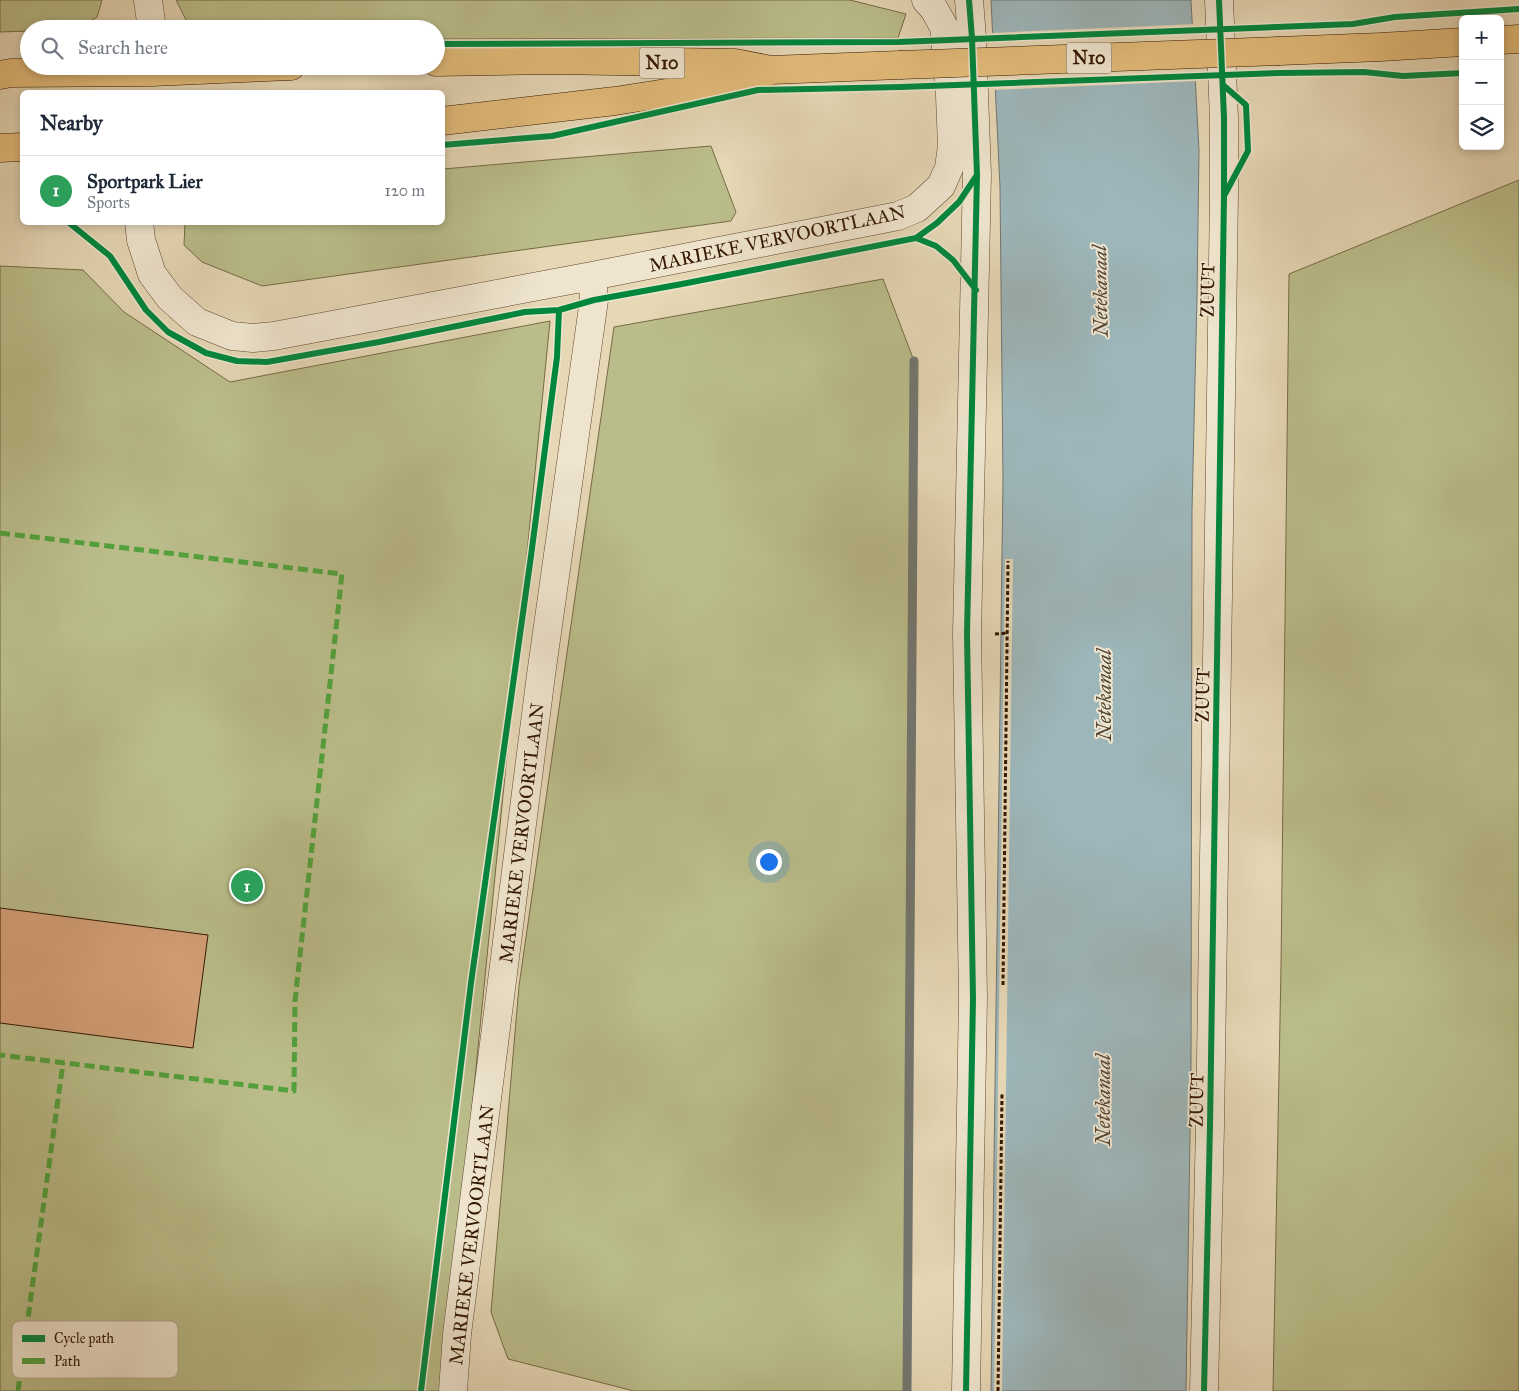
<!DOCTYPE html>
<html lang="en">
<head>
<meta charset="utf-8">
<style>
	body { margin:0; font-family:"IM FELL Great Primer",serif; background:#f2f2f3; color:#1f2937 }
	.controls { position:absolute; right:15px; top:15px; display:grid; overflow:hidden; border-radius:8px; box-shadow:0 2px 8px #0003 }
	.controls button { width:45px; height:45px; display:grid; place-items:center; padding:0; border:0; border-bottom:1px solid #e0e1e3; background:#fff; color:#1f2937; font:25px sans-serif }
	.you { position:absolute; left:768px; top:861px; width:18px; height:18px; margin:-12px; border:4px solid #fff; border-radius:50%; background:#1a73e8; box-shadow:0 0 0 8px #1a73e833 }
	.badge { display:grid; place-items:center; width:32px; height:32px; border-radius:50%; background:#8f2418; color:#fff; font-size:16px; font-weight:700 }
	.pin { position:absolute; translate:-50% -50%; border:2px solid #fff; box-shadow:0 1px 5px #0006 }
	.list { margin:0; padding:0; list-style:none }
	h2 { display:flex; justify-content:space-between; align-items:center; height:65px; margin:0; padding:0 20px; font-size:21px }
	h2 small { font-size:16px; font-weight:400; color:#747a83 }
	.list li { display:grid; grid-template-columns:32px 1fr auto; gap:15px; align-items:center; box-sizing:border-box; height:70px; padding:0 20px; border-top:1px solid #e0e1e3 }
	.list b { display:block; font-size:19px; white-space:nowrap }
	.list p { margin:0; font-size:16px; white-space:nowrap; color:#747a83 }
	.list em { font-size:16px; font-style:normal; color:#747a83 }
	.icon { flex:none; width:28px; height:28px; fill:none; stroke:currentColor; stroke-width:2; stroke-linecap:round; stroke-linejoin:round }
	.map { position:relative; flex:none; width:1519px; height:1391px; overflow:hidden }
	.search { position:absolute; background:#fff; box-shadow:0 2px 8px #0003; left:20px; top:20px; width:425px; height:55px; display:flex; align-items:center; gap:12px; box-sizing:border-box; padding:0 18px; border-radius:28px; color:#747a83; font-size:19px }
	.panel { position:absolute; background:#fff; box-shadow:0 2px 8px #0003; left:20px; top:90px; width:425px; height:135px; border-radius:8px }
	.map>svg:first-child { display:block }
	.green { fill:#babd8a; stroke:#776a46 }
	.water { fill:#9db6ba; stroke:#737670 }
	.pier { fill:#e6d7b5 }
	.lines { fill:none; stroke-linecap:round; stroke-linejoin:round }
	.stream { stroke:#737670; stroke-width:9 }
	.building { fill:#d49f77; stroke:#341701 }
	.minor-casing { stroke:#60472e; stroke-width:29 }
	.major-casing { stroke:#341701; stroke-width:29 }
	.path { stroke:#341701; stroke-width:3; stroke-dasharray:4 2.5; stroke-linecap:butt }
	.minor { stroke:#efe5cf; stroke-width:28 }
	.major { stroke:#e3bc7a; stroke-width:28 }
	.major-bridge-casing { stroke:#341701; stroke-width:29; stroke-linecap:butt }
	.major-bridge { stroke:#e3bc7a; stroke-width:28 }
	.quiet { stroke:#53a13c; stroke-width:5; stroke-dasharray:10 5; stroke-linecap:butt }
	.cycleway-casing { stroke:#efe5cf; stroke-width:9 }
	.cycleway { stroke:#00873e; stroke-width:6 }
	.labels { text-anchor:middle; stroke-width:4; stroke-linejoin:round; paint-order:stroke }
	.shield { fill:#efe5cf; stroke:#6c553f; stroke-width:1 }
	.shield-label { font-size:18px; font-weight:bold; fill:#341701 }
	.street-label { font-size:19px; fill:#341701; stroke:#efe5cf }
	.water-label { font-size:20px; font-style:italic; fill:#544738; stroke:#efe5cf }
	.key { fill:#efe5cf; stroke:#b7a791; stroke-width:1 }
	.key-label { font-size:14px; fill:#341701 }
</style>
</head>
<body>
<div class="map">
<svg width="1519" height="1391" viewBox="0 0 1519 1391">
	<rect width="100%" height="100%" fill="#e6d7b5"/>
	<filter id="stains"><feTurbulence type="fractalNoise" baseFrequency=".004" numOctaves="4"/><feColorMatrix values="0 0 0 0 .2 0 0 0 0 .09 0 0 0 0 .02 0 0 0 .5 -.17"/></filter>
	<radialGradient id="worn" r=".72"><stop offset=".6" stop-color="#630" stop-opacity="0"/><stop offset="1" stop-color="#630" stop-opacity=".3"/></radialGradient>
	<path class="green" d="M0,0H102L97,17L76,29H29V31L0,32Z
		M176,0H850L906,14L898,38L436,39V29H199L187,22Z
		M711,146L736,212L731,221L262,286L202,262L184,245L185,223L442,222L443,169Z
		M1519,180V1391H1273L1281,967L1289,274Z
		M0,266L83,270L124,312L230,382L550,321L444,1391H0Z
		M883,279L914,361L907,1391H634L508,1359L491,1312L519,986L614,327Z"/>
	<path class="water" d="M991,0H1191L1199,150L1197,296L1192,510L1191,1073L1186,1391H991L1003,479L1000,187Z"/>
	<path class="pier" d="M1195,24L1198,81L993,90L990,33Z
		M1005,559H1013L1002,1391H994Z"/>
	<g class="lines">
		<path class="stream" d="M907,1391L914,361"/>
	</g>
	<path class="building" d="M0,908L208,935L193,1048L0,1023Z"/>
	<g class="lines">
		<defs>
			<path id="minor" d="M148,0L152,29
				M139,222L141,240L152,274L170,298L197,322L232,336L253,338L274,336L592,276L898,216L917,208L941,186L949,168L952,146L950,96L944,27L934,9L926,0
				M453,1391L457,1334L541,675L594,300L592,276
				M966,1391L973,998L967,634L977,175L972,38L969,0
				M1204,1391L1210,1126L1224,196V118L1219,0"/>
			<path id="major" d="M1500,40L1519,39
				M1279,51L1381,47L1463,42
				M436,62L552,60L735,63L771,70L900,65
				M0,75L11,73L152,72L291,66
				M442,121L615,101L743,81L770,71
				M0,148L22,147"/>
		</defs>
		<use href="#minor" class="minor-casing"/>
		<use href="#major" class="major-casing"/>
		<path class="path" d="M995,634L1008,633
			M1003,985L1008,561
			M998,1391L1002,1094"/>
		<use href="#minor" class="minor"/>
		<use href="#major" class="major"/>
		<defs>
			<path id="major-bridge" d="M900,65L1279,51"/>
		</defs>
		<use href="#major-bridge" class="major-bridge-casing"/>
		<use href="#major-bridge" class="major-bridge"/>
		<path class="quiet" d="M0,533L342,574L295,1001L294,1091L0,1055
			M18,1391L63,1063"/>
		<defs>
			<path id="cycleway" d="M436,44L899,42L1353,24L1395,17L1519,9
				M1223,85L1246,105L1248,151L1225,194
				M442,145L552,136L758,90L901,87L1280,73L1364,72L1403,76L1463,73
				M68,222L110,256L146,310L168,332L206,353L237,361L267,362L379,342L525,312L559,310L594,300L682,284L916,238L937,223L959,202L977,175
				M916,238L936,246L953,260L976,290
				M421,1391L471,983L531,556L557,357L559,310
				M966,1391L973,998L967,634L977,175L972,38L969,0
				M1204,1391L1210,1126L1224,196V118L1219,0"/>
		</defs>
		<use href="#cycleway" class="cycleway-casing"/>
		<use href="#cycleway" class="cycleway"/>
	</g>
	<g class="labels">
		<g class="shield">
			<rect x="1066.5" y="42.5" width="45" height="31" rx="4"/>
			<rect x="639.5" y="47.5" width="45" height="31" rx="4"/>
		</g>
		<g class="shield-label">
			<text x="1089" y="64">N10</text>
			<text x="662" y="69">N10</text>
		</g>
		<g class="street-label">
			<text transform="translate(777 238) rotate(-12)" y="7">MARIEKE VERVOORTLAAN</text>
			<text transform="translate(1207 290) rotate(-89)" y="7">ZUUT</text>
			<text transform="translate(1202 695) rotate(-89)" y="7">ZUUT</text>
			<text transform="translate(521 833) rotate(-83)" y="7">MARIEKE VERVOORTLAAN</text>
			<text transform="translate(1196 1100) rotate(-89)" y="7">ZUUT</text>
			<text transform="translate(471 1235) rotate(-83)" y="7">MARIEKE VERVOORTLAAN</text>
		</g>
		<g class="water-label">
			<text transform="translate(1100 291) rotate(-91)" y="7">Netekanaal</text>
			<text transform="translate(1104 695) rotate(-90)" y="7">Netekanaal</text>
			<text transform="translate(1103 1100) rotate(-90)" y="7">Netekanaal</text>
		</g>
	</g>
	<rect x="12" y="1321" width="166" height="57" rx="8" class="key"/>
	<rect x="22" y="1335" width="23" height="7" fill="#00873e"/>
	<rect x="22" y="1358" width="23" height="6" fill="#53a13c"/>
	<g class="key-label">
		<text x="54" y="1343">Cycle path</text>
		<text x="54" y="1366">Path</text>
	</g>
	<rect width="100%" height="100%" filter="url(#stains)"/>
	<rect width="100%" height="100%" fill="url(#worn)"/>
</svg>
<div class="controls">
<button>+</button>
<button>−</button>
<button><svg class="icon" aria-label="layers" viewBox="0 0 24 24"><path d="M12 4l9 5-9 5-9-5zM3 14l9 5 9-5"/></svg></button>
</div>
<div class="you"></div>
<div class="pin badge" style="left:247px;top:886px;background:#2e9e5b">1</div>
<div class="search"><svg class="icon" aria-label="search" viewBox="0 0 24 24"><circle cx="10" cy="10" r="6"/><path d="M15 15l6 6"/></svg>Search here</div>
<section class="panel">
<h2>Nearby<small></small></h2>
<ul class="list">
<li><span class="badge" style="background:#2e9e5b">1</span><div><b>Sportpark Lier</b><p>Sports</p></div><em>120 m</em></li>
</ul>
</section>
</div>
</body>
</html>
